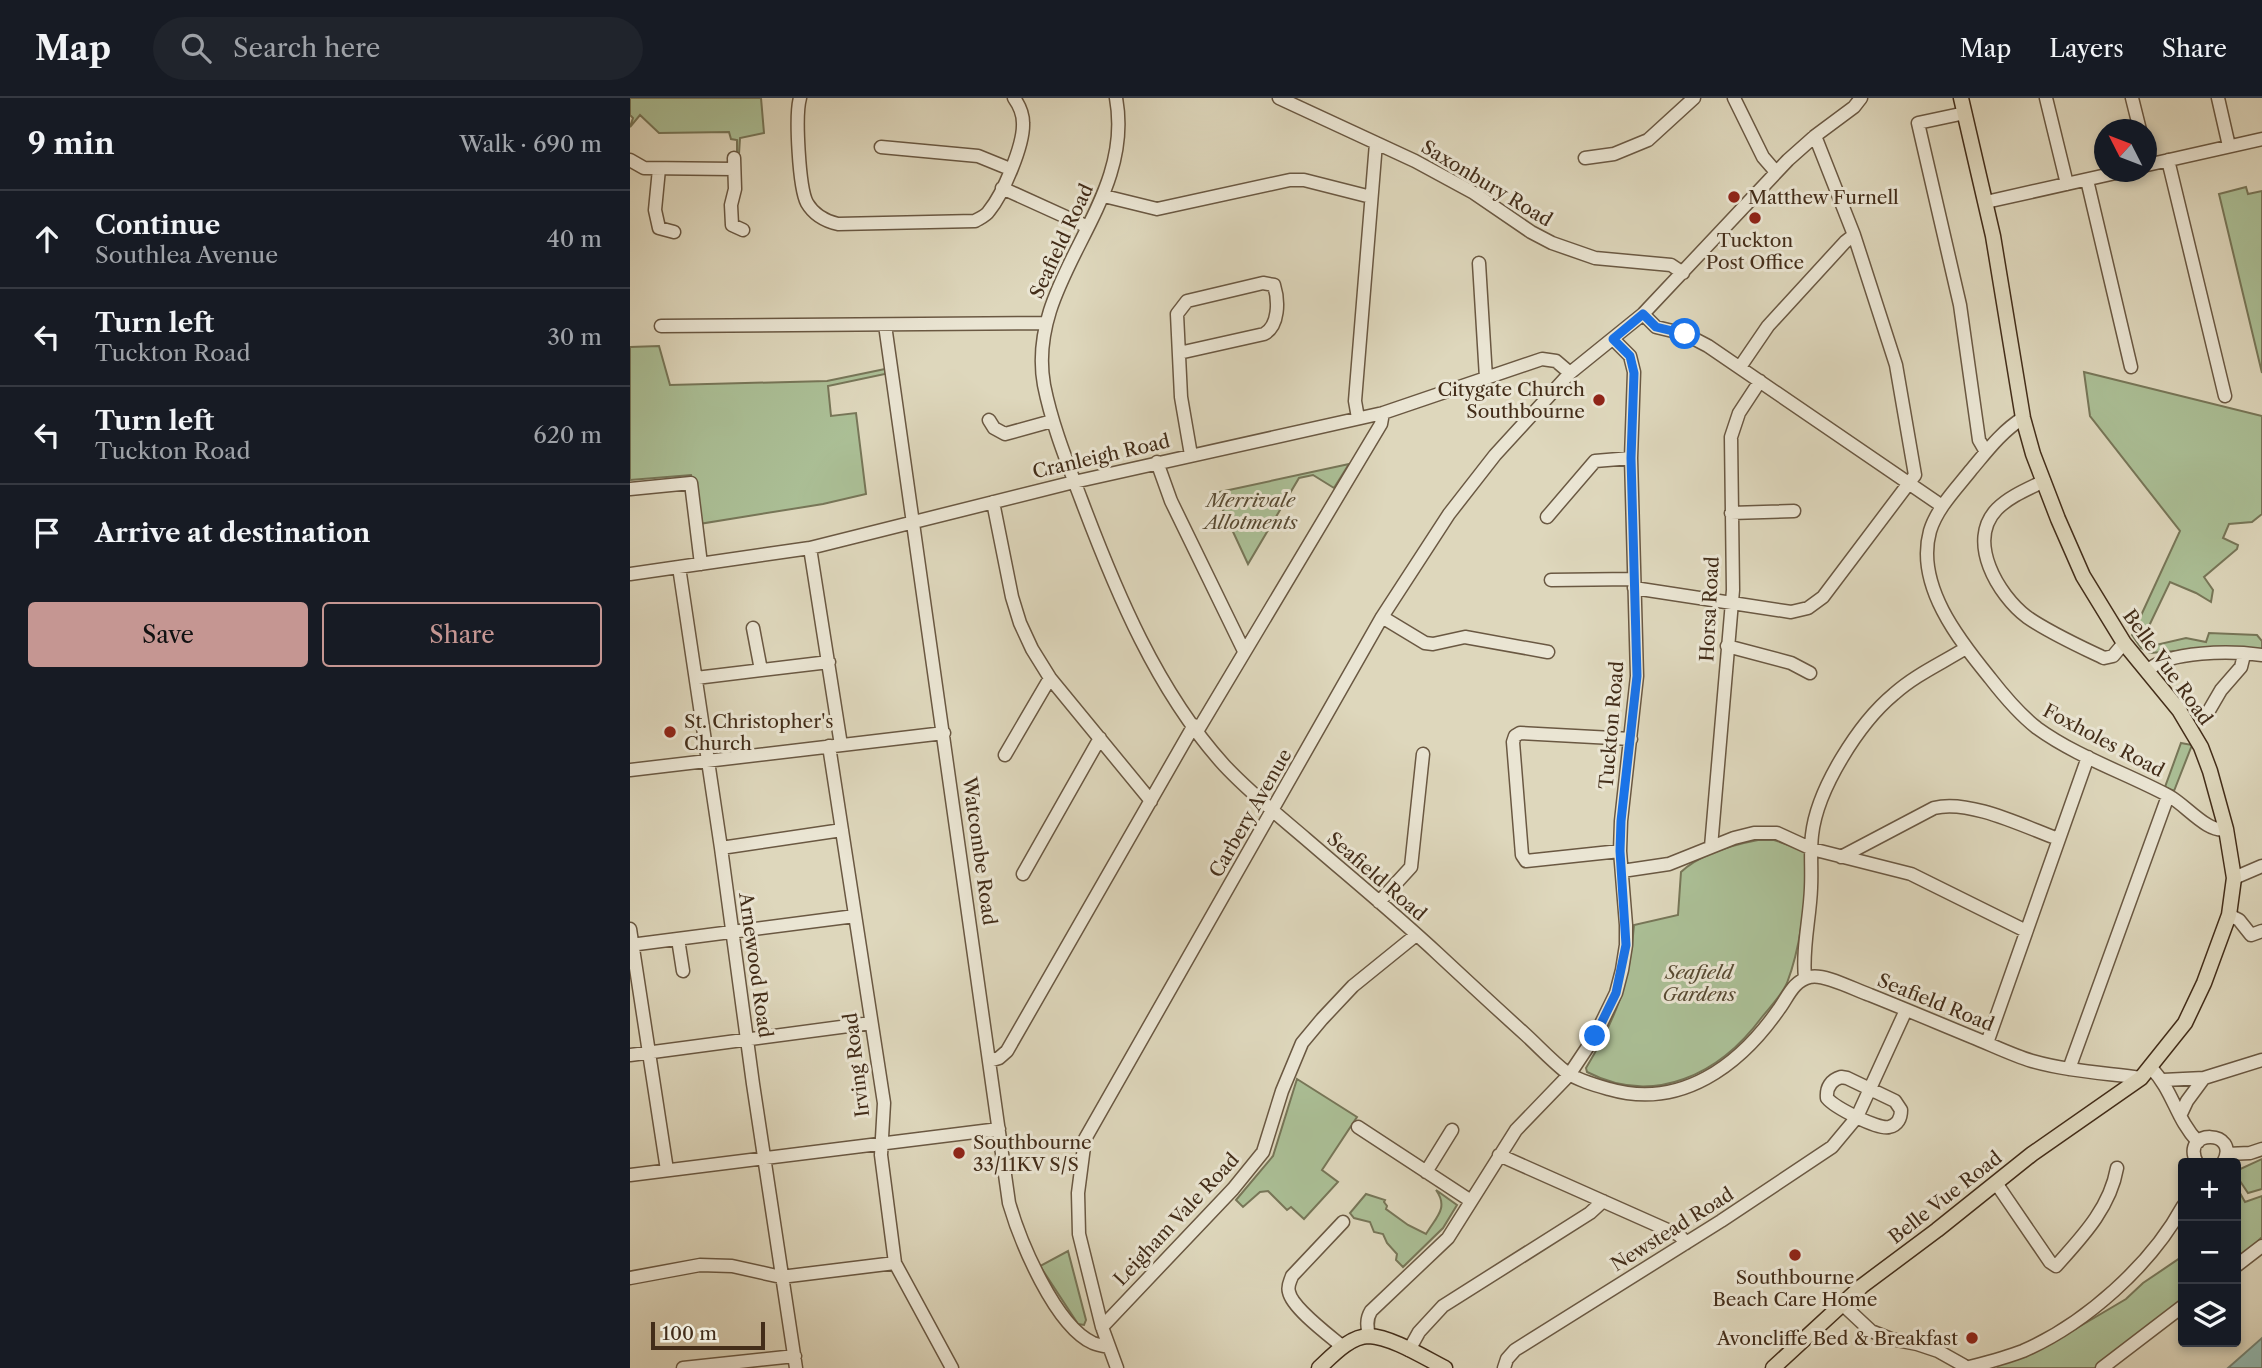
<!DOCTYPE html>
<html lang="en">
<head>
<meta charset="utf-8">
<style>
	body { margin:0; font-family:"Libre Caslon Text",serif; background:#20242c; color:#f1f3f6 }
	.controls { position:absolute; right:21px; bottom:21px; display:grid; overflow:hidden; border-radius:7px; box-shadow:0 4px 10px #0003 }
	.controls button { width:63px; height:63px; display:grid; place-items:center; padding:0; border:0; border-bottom:2px solid #363941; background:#171b24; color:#f1f3f6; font:35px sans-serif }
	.compass { position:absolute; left:1464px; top:21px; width:63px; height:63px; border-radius:50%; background:#171b24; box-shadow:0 4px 10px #0003; rotate:312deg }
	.scale { position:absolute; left:21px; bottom:18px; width:114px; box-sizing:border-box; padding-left:7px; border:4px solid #432d19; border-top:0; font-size:19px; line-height:24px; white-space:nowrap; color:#432d19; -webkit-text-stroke:5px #eae5d3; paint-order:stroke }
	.stop { position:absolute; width:21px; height:21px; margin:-16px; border:5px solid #1a73e8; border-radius:50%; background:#fff }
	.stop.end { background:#1a73e8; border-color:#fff; box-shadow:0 2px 7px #0008 }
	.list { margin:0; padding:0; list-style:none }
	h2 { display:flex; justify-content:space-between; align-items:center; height:91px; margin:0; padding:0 28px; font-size:30px }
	h2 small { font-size:23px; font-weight:400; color:#9ea1a6 }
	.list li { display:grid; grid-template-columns:46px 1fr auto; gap:21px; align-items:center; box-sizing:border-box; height:98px; padding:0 28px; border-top:2px solid #363941 }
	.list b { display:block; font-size:26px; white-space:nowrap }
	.list p { margin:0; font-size:23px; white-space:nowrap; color:#9ea1a6 }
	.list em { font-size:23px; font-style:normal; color:#9ea1a6 }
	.actions { display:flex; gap:14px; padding:21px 28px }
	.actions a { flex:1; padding:16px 0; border:2px solid #c59692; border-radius:7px; text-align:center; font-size:24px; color:#c59692 }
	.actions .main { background:#c59692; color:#111 }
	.icon { flex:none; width:38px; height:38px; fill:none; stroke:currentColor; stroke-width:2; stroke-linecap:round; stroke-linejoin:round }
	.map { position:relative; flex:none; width:1632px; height:1270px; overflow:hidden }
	header { display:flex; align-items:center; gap:42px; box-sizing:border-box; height:98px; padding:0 35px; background:#171b24; border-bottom:2px solid #363941 }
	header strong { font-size:33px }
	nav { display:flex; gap:38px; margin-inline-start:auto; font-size:24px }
	.search { width:490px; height:63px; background:#20242c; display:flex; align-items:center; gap:18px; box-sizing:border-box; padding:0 24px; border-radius:38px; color:#9ea1a6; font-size:26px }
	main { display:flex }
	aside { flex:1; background:#171b24 }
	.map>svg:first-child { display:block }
	.green { fill:#abbf96; stroke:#777658; stroke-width:2 }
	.water { fill:#93bab1; stroke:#738274; stroke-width:2 }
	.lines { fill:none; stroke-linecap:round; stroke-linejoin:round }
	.minor-casing { stroke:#6a5842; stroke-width:15 }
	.major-casing { stroke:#432d19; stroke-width:17 }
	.minor { stroke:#eae5d3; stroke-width:12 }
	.major { stroke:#ded7bc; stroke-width:14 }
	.route { stroke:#1a73e8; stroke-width:9 }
	.poi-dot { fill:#8f2418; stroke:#eae5d3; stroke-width:2.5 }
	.labels { text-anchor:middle; stroke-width:6; stroke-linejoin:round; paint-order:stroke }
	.street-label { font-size:19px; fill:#432d19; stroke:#eae5d3 }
	.poi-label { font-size:19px; fill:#432d19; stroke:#eae5d3; text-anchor:start }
	.park-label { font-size:19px; font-style:italic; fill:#584a32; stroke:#eae5d3 }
</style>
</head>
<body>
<header>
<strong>Map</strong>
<div class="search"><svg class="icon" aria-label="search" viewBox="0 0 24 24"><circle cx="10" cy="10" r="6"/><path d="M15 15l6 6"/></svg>Search here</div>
<nav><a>Map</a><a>Layers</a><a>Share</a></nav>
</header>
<main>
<aside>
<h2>9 min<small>Walk · 690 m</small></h2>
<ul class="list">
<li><svg class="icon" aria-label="ahead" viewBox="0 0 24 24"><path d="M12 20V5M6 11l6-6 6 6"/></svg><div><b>Continue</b><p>Southlea Avenue</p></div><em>40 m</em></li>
<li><svg class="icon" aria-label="left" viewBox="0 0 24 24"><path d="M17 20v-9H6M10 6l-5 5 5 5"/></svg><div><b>Turn left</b><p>Tuckton Road</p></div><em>30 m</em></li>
<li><svg class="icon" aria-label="left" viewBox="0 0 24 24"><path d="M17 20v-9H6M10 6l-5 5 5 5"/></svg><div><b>Turn left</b><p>Tuckton Road</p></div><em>620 m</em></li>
<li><svg class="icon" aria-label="arrive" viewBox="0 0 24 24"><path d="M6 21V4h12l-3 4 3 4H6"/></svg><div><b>Arrive at destination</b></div></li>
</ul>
<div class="actions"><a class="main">Save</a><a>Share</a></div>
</aside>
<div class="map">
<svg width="1632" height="1270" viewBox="0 0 1632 1270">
	<rect width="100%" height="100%" fill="#ded7bc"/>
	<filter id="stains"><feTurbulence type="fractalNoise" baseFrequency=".00286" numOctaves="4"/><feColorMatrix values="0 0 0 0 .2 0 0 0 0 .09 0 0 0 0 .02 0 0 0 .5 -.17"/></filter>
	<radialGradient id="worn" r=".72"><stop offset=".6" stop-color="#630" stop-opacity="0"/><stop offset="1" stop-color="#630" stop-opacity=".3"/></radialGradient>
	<path class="green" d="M0,0H131L134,35L110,40L109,56H107V42L101,41L99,34L29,35L10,17L0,29L3,20L0,17Z
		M1616,89L1618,96L1632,93V275L1589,96Z
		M29,248L40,287L197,283L255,271V276L198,288L201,318L226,315L236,396L193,406L69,426L61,377L0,382V249Z
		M1454,274L1632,318V416L1622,424L1599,426L1593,440L1608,447L1607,451L1574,479L1583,492L1581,504L1566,495L1540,484L1518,530V537L1526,547L1556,540L1576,544L1579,535L1627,537L1632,543V552L1582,550L1520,555L1511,550L1502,537L1550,433L1460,318Z
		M719,366L704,390L683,377L669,380L618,466L585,395Z
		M1551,645L1562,647L1544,693L1535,689Z
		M1128,742H1144L1179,754C1175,797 1173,843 1157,885C1152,897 1140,909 1132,919C1090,976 1024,1009 957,974L956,970C986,920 1000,885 1004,827L1048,817L1051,774C1070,756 1102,747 1128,742Z
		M667,981L727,1019L692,1072L708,1084L674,1121L661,1109L657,1112L638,1093L630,1094L613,1109L606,1102L643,1058Z
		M1632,1061V1091L1618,1095L1606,1077V1073Z
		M1606,1088L1615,1104L1632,1098V1139L1629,1142L1630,1144L1606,1164Z
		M806,1092L827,1107L813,1130L773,1169L766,1162L767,1156L757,1145L753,1136L744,1134L740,1124L724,1120L720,1115L736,1096L755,1102L754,1104L757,1108L756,1111L778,1127L796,1136C806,1119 819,1110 806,1092Z
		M438,1153L456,1222L454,1227L448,1226L410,1168Z
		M1553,1158V1205L1466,1270H1368L1366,1267L1403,1255L1425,1243L1496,1201L1513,1185Z"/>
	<path class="water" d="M1632,1240V1270H1598Z"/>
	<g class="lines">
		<defs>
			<path id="minor" d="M170,0C165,17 169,90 177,105C184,117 195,123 208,126L345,123C350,120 356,118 359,113C373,96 394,47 393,25C393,16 389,7 384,0
				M486,0C506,108 395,181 414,287C422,327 437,364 451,401C486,494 527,593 594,667C619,694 648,717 676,741C720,779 765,816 808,856C837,883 866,910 896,937C909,949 922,963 936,974C947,982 965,987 979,991C1051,1012 1110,967 1149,911C1158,899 1163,883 1180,879C1194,875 1225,892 1240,897C1275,911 1308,925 1342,939C1362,947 1382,957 1402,963C1437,973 1475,975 1511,980
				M649,0L785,63L844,95L901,134L922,145L965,160L1041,167L1053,175
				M1104,0L1133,59L1146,74
				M1416,0L1437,86
				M1502,0L1510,32
				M1588,0L1599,48
				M1335,15L1288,25L1330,207L1349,342L1356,354
				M251,49L348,58L380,71
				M104,60L105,91L101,107L102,127L113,132
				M955,60L984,56L1018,42L1064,0
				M0,62L14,70L104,71
				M1538,62L1595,298
				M1517,67L1632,41
				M29,71L25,112L29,130L44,134
				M1457,82L1501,269
				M372,90L458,129
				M474,98L527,111L660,82H674L741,99
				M1356,104L1490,74
				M849,165L856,280
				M1013,216L1026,229L1055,236L1078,248L1312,408
				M255,227L379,1105C390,1143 425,1228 463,1245C468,1247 474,1248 479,1249
				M31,228L415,225
				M549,255L634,236C649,228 649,203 644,187L633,185L557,203L547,216L551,299L561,357
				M1110,269L1138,228L1215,144L1224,137
				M728,320L725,303L746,45
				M1393,320C1372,333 1357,353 1341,372C1326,391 1307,410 1300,433C1285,487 1329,542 1360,580C1374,598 1389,616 1407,630C1447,659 1496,675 1539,698C1556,707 1578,736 1596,731
				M359,322L364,330L375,336L422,323
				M527,364L541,403L614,553
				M1414,383C1398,391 1380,398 1367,411C1336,443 1368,497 1397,519C1420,535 1449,548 1474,560L1483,558L1494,545
				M0,391L61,385L71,466
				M363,404L382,499L390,525L402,551L420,580L521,703
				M1101,415L1164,413
				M917,419L965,363L1001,360
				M180,450L211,647
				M49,469L91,750L123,986L166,1270
				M0,476L180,450L444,384L753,315L912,261L926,263L940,275
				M921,482L1003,481
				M1004,490L1161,514L1178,510L1193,499L1285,377L1266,267L1224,137L1185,38
				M752,519L795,545L803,546L835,539L918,554
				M123,530L131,572
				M1097,548L1161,565L1180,575
				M1517,573C1539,552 1602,553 1632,557
				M66,580L199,564
				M1577,616L1591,592L1611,569L1614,557
				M568,632L751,326L753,315
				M199,648L254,1005L251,1057L265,1165L322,1270
				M375,657L420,580
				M0,672L314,635
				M1081,749L1103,492L1101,339L1109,315L1130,283
				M91,750L212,732
				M990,753L896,763L892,757L883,644L885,638L890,635L1001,641
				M1211,759L1304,710C1339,701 1393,728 1428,741
				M992,773L1039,766L1104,740L1124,735H1147L1182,751L1281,776L1396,833
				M393,776L470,640
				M1604,780L1632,768
				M749,804L781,769L793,656
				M1599,817L1609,822L1621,837L1632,833
				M0,831L37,1072
				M48,841L53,873
				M0,847L225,818
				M1175,880C1172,850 1180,820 1181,790C1182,772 1180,754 1182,737C1187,691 1229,625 1264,596C1285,577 1312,565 1336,550
				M1357,945L1458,659
				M0,957L241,925
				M359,963L369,960L377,953L564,627
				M1521,970C1543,992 1546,1021 1568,1044
				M1439,971L1538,698
				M1211,979L1217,980L1265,1003L1271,1012C1271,1020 1268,1027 1259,1029C1248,1032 1204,1009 1197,1000C1196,989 1201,982 1211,979Z
				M1533,982L1574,980L1632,962
				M1550,1018L1557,1003L1574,980
				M728,1029L841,1103
				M1597,1056L1620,1055L1632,1051
				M869,1057L1049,1137L1056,1145
				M1567,1065C1549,1030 1612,1031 1593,1065
				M796,1074L822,1032
				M0,1077L369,1031
				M1366,1085L1420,1164L1426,1168C1452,1139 1480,1110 1487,1070
				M1606,1168L1632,1148
				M0,1180L70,1167L102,1168L151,1179L265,1165
				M1211,1205L1241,1233L1261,1241L1287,1246L1308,1253L1333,1267L1335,1270
				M472,1229L603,1091L633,1054L652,993L672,945L692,921L723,888L786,837
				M739,1238C737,1229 736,1221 741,1213L818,1140L886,1032L939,977L965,938L986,895L992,872L996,847V827L990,753L991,723L1007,578L1001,360L1004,274L1000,258L983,241
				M713,1249C700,1238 662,1210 659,1194C657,1188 660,1184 662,1178L713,1124
				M779,1252L789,1234L813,1208L960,1115L973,1103
				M53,1270L165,1258
				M487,1270L472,1229L449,1136L448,1095L455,1041L752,519L819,416L865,357L940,275L1013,216L1158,62L1185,38L1224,9L1231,0
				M874,1270L877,1261L885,1252L1091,1123L1202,1049L1227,1019L1276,912
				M1336,1270C1355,1265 1375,1260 1393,1253C1455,1226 1521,1167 1553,1108
				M1472,1270L1553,1208"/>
			<path id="major" d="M689,1270C702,1258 720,1238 739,1238C762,1239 795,1260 815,1270
				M1143,1270L1232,1188L1307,1132L1402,1056L1511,980L1555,925L1574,885L1599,817L1604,780L1596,731L1580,673L1571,649L1549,612L1494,545L1453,478L1428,421L1403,356L1393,320L1363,138L1331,0"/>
		</defs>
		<use href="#minor" class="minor-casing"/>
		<use href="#major" class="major-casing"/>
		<use href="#minor" class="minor"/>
		<use href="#major" class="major"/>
	</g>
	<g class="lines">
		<path class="route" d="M965,938L986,895L996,847L990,753L991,723L1007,578L1001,360L1004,275L1000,258L983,241L1013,216L1026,229L1055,236"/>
	</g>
	<g class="poi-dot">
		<circle cx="1104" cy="99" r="7"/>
		<circle cx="1125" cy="120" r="7"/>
		<circle cx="969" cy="302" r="7"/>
		<circle cx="40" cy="634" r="7"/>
		<circle cx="329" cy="1055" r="7"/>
		<circle cx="1165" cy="1157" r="7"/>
		<circle cx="1342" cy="1240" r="7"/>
	</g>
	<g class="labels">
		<g class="street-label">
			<text transform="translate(857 85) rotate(31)" y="7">Saxonbury Road</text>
			<text transform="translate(431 143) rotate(-65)" y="7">Seafield Road</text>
			<text transform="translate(471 358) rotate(-13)" y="7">Cranleigh Road</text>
			<text transform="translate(1079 511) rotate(-87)" y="7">Horsa Road</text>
			<text transform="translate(1538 569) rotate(54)" y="7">Belle Vue Road</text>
			<text transform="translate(981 627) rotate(-85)" y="7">Tuckton Road</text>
			<text transform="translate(1474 642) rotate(28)" y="7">Foxholes Road</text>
			<text transform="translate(620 715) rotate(-60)" y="7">Carbery Avenue</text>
			<text transform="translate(350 753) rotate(82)" y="7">Watcombe Road</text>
			<text transform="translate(747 778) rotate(41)" y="7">Seafield Road</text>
			<text transform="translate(126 867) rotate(82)" y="7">Arnewood Road</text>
			<text transform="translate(1306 904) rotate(22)" y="7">Seafield Road</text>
			<text transform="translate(226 967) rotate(-97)" y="7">Irving Road</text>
			<text transform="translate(1315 1099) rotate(-38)" y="7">Belle Vue Road</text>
			<text transform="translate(546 1121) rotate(-47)" y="7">Leigham Vale Road</text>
			<text transform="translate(1042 1131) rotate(-32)" y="7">Newstead Road</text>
		</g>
		<g class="poi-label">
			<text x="1118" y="106">Matthew Furnell</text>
			<text x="1125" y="149" text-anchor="middle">Tuckton<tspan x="1125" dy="22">Post Office</tspan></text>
			<text x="955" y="298" text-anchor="end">Citygate Church<tspan x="955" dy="22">Southbourne</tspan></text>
			<text x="54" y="630">St. Christopher's<tspan x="54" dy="22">Church</tspan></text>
			<text x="343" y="1051">Southbourne<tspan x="343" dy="22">33/11KV S/S</tspan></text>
			<text x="1165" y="1186" text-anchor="middle">Southbourne<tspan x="1165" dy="22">Beach Care Home</tspan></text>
			<text x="1328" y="1247" text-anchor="end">Avoncliffe Bed &amp; Breakfast</text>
		</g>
		<g class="park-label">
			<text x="621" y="409">Merrivale<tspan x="621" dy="22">Allotments</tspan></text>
			<text x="1069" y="881">Seafield<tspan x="1069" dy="22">Gardens</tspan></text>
		</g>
	</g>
	<rect width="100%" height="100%" filter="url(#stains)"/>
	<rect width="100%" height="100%" fill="url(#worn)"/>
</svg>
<div class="controls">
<button>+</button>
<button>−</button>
<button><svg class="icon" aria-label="layers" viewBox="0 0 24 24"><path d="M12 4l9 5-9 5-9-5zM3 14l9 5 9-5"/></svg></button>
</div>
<svg class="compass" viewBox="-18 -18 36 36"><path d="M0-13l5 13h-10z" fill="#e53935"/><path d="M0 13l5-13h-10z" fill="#9ea1a6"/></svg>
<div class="scale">100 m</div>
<div class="stop" style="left:1055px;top:236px"></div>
<div class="stop end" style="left:965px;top:938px"></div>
</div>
</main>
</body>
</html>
